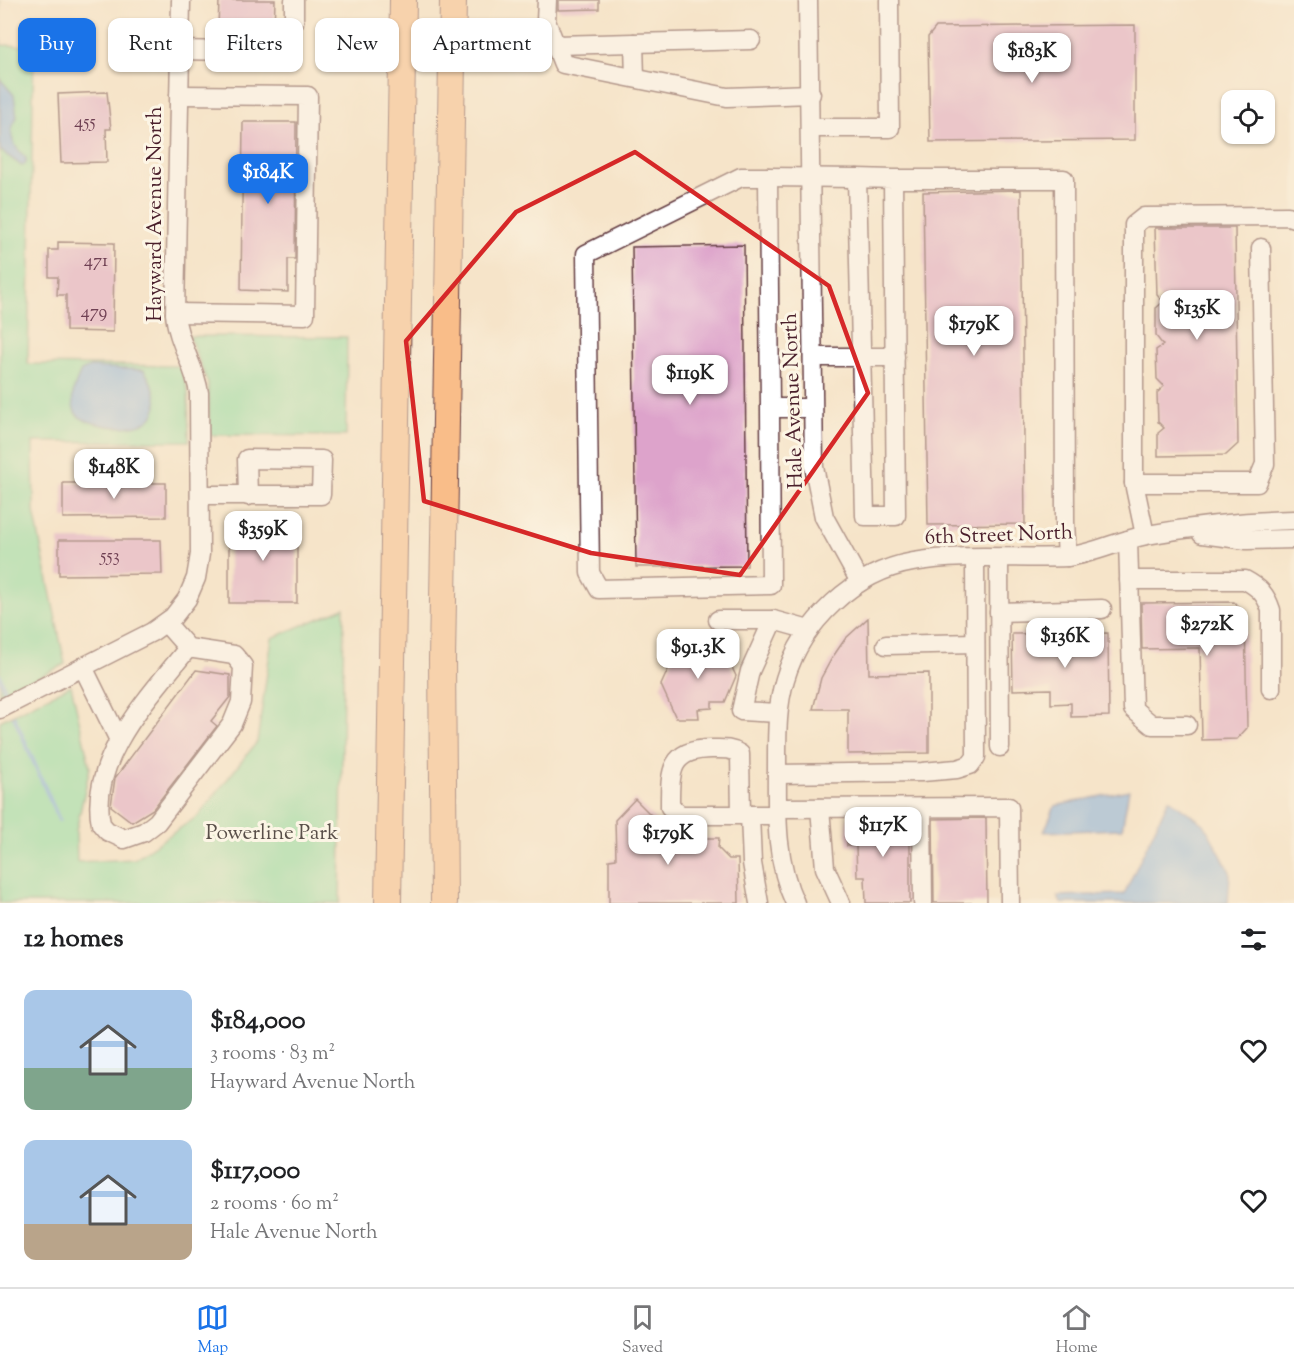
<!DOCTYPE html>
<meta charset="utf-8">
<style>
:root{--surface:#fff;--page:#f2f2f2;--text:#202124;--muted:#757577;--line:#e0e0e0;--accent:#1a73e8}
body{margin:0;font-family:"Sorts Mill Goudy",serif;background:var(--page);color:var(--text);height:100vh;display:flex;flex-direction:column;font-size:22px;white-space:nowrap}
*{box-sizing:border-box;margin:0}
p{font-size:20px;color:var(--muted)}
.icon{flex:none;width:33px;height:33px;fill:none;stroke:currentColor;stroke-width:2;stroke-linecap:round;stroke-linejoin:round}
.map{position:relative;height:903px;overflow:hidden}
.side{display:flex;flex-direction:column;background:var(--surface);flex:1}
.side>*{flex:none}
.hud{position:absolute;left:18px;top:18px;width:600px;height:54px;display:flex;gap:12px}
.tools{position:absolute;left:1221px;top:90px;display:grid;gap:12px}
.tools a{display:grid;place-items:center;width:54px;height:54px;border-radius:12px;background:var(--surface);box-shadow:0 2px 4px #0004;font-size:30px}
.price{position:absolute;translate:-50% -51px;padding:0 14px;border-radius:12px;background:#fff;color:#222;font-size:20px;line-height:39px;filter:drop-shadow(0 2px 3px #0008)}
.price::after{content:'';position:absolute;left:50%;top:36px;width:18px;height:14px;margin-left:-9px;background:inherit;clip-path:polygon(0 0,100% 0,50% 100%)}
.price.selected{background:var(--accent);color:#fff}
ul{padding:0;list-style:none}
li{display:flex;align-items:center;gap:18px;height:150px;padding:0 24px}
li span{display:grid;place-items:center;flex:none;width:168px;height:120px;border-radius:12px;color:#555}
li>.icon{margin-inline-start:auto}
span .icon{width:72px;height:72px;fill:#fffc;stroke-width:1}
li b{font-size:26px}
h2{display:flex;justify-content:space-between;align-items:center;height:72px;padding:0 24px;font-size:26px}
.tag{padding:0 21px;border-radius:12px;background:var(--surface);box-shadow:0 2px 4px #0004;font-size:21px;line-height:54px}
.tag.selected{background:var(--accent);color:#fff}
.menu{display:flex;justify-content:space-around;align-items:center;height:84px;border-top:2px solid var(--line);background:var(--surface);font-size:16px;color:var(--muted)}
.menu a{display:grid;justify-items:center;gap:3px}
.menu .selected{color:var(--accent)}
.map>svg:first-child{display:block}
</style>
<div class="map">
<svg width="1294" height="903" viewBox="0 0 1294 903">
<rect width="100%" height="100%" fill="#fcf5e5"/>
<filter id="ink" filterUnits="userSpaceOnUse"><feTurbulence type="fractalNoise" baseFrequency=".0167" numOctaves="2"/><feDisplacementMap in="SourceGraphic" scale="12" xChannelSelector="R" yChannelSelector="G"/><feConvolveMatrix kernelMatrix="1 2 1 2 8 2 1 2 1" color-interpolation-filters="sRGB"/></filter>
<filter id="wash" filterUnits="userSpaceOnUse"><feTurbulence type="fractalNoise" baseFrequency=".008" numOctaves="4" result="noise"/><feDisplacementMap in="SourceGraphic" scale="24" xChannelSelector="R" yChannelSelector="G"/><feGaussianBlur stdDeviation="1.35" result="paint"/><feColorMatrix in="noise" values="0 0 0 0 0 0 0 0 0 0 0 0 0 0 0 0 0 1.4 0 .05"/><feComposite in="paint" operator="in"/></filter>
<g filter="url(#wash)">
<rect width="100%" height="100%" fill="#f6e4c9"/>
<g fill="#86dfa4" stroke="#687f68" stroke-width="1.5">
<path d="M0 0 1 45 34 46 28 364 180 366 188 391 189 441 33 442 34 512 65 664 0 697Z"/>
<path d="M189 336 347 337 346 436 210 435 208 384Z"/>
<path d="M344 608 340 903H0V721L71 685 90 767 76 831 77 862 134 859 198 816 257 742 272 638Z"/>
</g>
<g fill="#74aae2" stroke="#5f6486" stroke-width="1.5">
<path d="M0 79 14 95 17 117C6 134 13 146 26 158V163L22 166 0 150Z"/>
<path d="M90 367 144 370C193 447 82 429 75 412 69 398 75 384 81 371Z"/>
<path d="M1129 790 1122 829 1044 832 1055 806Z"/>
<path d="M1169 799 1204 824 1230 872 1228 903H1061L1057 896 1124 894Z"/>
</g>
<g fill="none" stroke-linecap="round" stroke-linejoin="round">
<g stroke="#74aae2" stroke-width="4">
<path d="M0 676 6 694"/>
<path d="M14 717 59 820"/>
</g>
</g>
<g id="blocks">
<g fill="#dda3cb">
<path d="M219 0H275L274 29 218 28Z"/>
<path d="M558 0H599V9L558 10Z"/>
<path d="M1135 25V140L930 142 928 37 936 27Z"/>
<path d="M107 92 111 129H106L107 162 61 163 58 94Z"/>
<path d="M243 122H296L295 259H288V292L241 290Z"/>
<path d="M1021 190 1025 524 928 525 923 192Z"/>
<path d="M1155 228H1235L1238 444 1226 455 1158 456V433L1164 428 1158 422 1157 393 1164 386 1157 379 1156 350 1163 345 1156 336V308L1163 302 1157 295Z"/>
<path d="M58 242 114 243 113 332 66 331V295H57L58 277H49V250H58Z"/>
<path d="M744 245 747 566 636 567 632 247Z"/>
<path d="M63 483H166V517L63 518Z"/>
<rect x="229" y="521" width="68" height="82"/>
<path d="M59 540H161L162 574 59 575Z"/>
<path d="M1234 602 1245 614 1247 728 1237 739 1202 740 1200 648 1142 649 1141 603Z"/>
<path d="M868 618 869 674 929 673V753L848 754V709H813L821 678 832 658 845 639Z"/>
<path d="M1108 633 1109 716 1071 717V703L1051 704V689L1013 690 1012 634Z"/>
<path d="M699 644H721L736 676 725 702H712V708L698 709 699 718H676L661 685 676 652 690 653Z"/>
<path d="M196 670 230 675V697L211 721 217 726 153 809 132 822 111 806 115 778Z"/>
<path d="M635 799 656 820 657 838H719L718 848 729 859H738L739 903H609V860L616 859 615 820Z"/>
<path d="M986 818 987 903H934L933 819Z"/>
<path d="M847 819H910V903H866L865 877H857L856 846H847Z"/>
</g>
</g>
</g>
<g filter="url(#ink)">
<use href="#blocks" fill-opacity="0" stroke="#643d43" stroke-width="1.5"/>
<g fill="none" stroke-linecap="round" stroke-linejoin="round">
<g stroke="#643d43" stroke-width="21">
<g id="minor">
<path d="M547 0 546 21 563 64 727 97 811 94"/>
<path d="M808 0 814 467 824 517 860 582"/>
<path d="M634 43 635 78"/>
<path d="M556 45 751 40"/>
<path d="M180 50 277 52 294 22V0"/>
<path d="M811 128H890L889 0"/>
<path d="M768 177 857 178"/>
<path d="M893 179 857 178 865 516H896L893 179H1064L1065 522 1067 557"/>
<path d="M175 313 305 315 308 96 179 95"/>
<path d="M813 357H895"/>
<path d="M770 408 768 177H741L586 254 590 573 599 589 771 585 770 408H813"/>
<path d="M1134 483H1257L1265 464 1261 248"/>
<path d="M200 495H321L322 460 247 459 248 496"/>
<path d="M1202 534 1247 540 1294 539"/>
<path d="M1145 535 1134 483V225L1144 217 1288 216 1294 218"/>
<path d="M1128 540 1133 709 1152 725H1187"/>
<path d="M999 558 1000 747"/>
<path d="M1129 580H1245C1260 588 1266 595 1271 610V689"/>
<path d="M999 612 1102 609"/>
<path d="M718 620H773L809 630"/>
<path d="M773 620 750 671 741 711 778 713"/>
<path d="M166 623 188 648 234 655 243 666 241 702 232 724 157 822 144 832 124 839 107 831 101 824C88 759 151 695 188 648"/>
<path d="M886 645 975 643"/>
<path d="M83 667 119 740"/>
<path d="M0 709 152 632 173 617 187 599 196 578 200 554 199 393C195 365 177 342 175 313L181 0"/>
<path d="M777 774 922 772 957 769 970 765 976 757 975 559"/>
<path d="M777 808 1009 807 1010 903"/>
<path d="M820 808 825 868 841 903"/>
<path d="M922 808 923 903"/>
<path d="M741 815 740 754C730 748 722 749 712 749 669 749 670 772 670 807L681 815H777"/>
<path d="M750 815 752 863 759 903"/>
<path d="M795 903C774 858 777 809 777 760 777 733 777 705 785 679 802 622 854 572 913 562 963 553 1017 559 1067 557 1096 553 1120 540 1147 535 1196 526 1245 521 1294 520"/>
</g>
</g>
<g stroke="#643d43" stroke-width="28">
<g id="highway">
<path d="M388 903 403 0"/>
<path d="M444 903 442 660 453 0"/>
</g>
</g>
<use href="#minor" stroke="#fff" stroke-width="18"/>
<use href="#highway" stroke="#f9bd89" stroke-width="26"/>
</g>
</g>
<path d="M0 0H1294V903H0ZM635 152 829 286 868 393 740 575 591 553 424 501 406 341 516 212Z" fill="#f6e4c9" fill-opacity=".55" fill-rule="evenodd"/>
<path fill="none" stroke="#d62828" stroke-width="4.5" stroke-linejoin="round" d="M635 152 829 286 868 393 740 575 591 553 424 501 406 341 516 212Z"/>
<g text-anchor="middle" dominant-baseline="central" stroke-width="6" stroke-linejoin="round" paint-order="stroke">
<g font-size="18" fill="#6f4053">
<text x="85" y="123">455</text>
<text x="96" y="262">471</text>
<text x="94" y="313">479</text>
<text x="110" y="557">553</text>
</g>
<g font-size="21" fill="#4a1f2b" stroke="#fcf5e5">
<text transform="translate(156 214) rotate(-90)">Hayward Avenue North</text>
<text transform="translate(794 401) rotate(-92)">Hale Avenue North</text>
<text transform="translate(999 536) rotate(-2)">6th Street North</text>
</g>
<g font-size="21" fill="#594f49" stroke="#fcf5e5">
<text x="272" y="834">Powerline Park</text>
</g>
</g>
</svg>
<div class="tools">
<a><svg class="icon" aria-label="locate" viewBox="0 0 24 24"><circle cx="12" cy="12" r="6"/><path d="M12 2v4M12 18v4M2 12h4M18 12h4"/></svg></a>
</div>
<b class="price" style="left:1032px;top:84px">$183K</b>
<b class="price selected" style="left:268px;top:205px">$184K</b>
<b class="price" style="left:1197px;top:341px">$135K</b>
<b class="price" style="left:974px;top:357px">$179K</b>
<b class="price" style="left:690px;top:406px">$119K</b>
<b class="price" style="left:114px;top:500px">$148K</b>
<b class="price" style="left:263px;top:562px">$359K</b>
<b class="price" style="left:1207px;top:657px">$272K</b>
<b class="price" style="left:1065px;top:669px">$136K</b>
<b class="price" style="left:698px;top:680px">$91.3K</b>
<b class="price" style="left:883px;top:858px">$117K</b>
<b class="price" style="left:668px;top:866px">$179K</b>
<div class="hud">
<a class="tag selected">Buy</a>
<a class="tag">Rent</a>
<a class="tag">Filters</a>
<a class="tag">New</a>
<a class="tag">Apartment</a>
</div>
</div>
<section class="side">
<h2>12 homes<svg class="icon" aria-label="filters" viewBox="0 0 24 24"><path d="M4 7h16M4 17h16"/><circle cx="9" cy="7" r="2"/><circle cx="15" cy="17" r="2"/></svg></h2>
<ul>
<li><span style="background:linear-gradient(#a9c7e8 65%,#7fa58c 0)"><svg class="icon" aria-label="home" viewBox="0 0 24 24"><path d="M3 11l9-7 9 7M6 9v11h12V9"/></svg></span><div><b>$184,000</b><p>3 rooms · 83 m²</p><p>Hayward Avenue North</p></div><svg class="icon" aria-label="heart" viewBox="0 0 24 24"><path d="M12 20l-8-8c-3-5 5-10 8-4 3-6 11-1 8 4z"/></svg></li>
<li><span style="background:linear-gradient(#a9c7e8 70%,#b9a48a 0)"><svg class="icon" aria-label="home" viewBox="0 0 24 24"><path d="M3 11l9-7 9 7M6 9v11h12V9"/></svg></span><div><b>$117,000</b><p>2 rooms · 60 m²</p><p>Hale Avenue North</p></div><svg class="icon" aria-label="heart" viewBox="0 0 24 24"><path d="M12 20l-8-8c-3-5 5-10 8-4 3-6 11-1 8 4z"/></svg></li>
</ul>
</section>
<nav class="menu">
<a class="selected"><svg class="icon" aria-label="map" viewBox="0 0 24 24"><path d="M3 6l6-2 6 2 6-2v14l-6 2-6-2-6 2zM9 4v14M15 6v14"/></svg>Map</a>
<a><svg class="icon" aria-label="saved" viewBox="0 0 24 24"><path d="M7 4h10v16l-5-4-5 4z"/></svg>Saved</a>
<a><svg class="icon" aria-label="home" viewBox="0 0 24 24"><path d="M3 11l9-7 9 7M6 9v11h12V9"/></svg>Home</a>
</nav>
